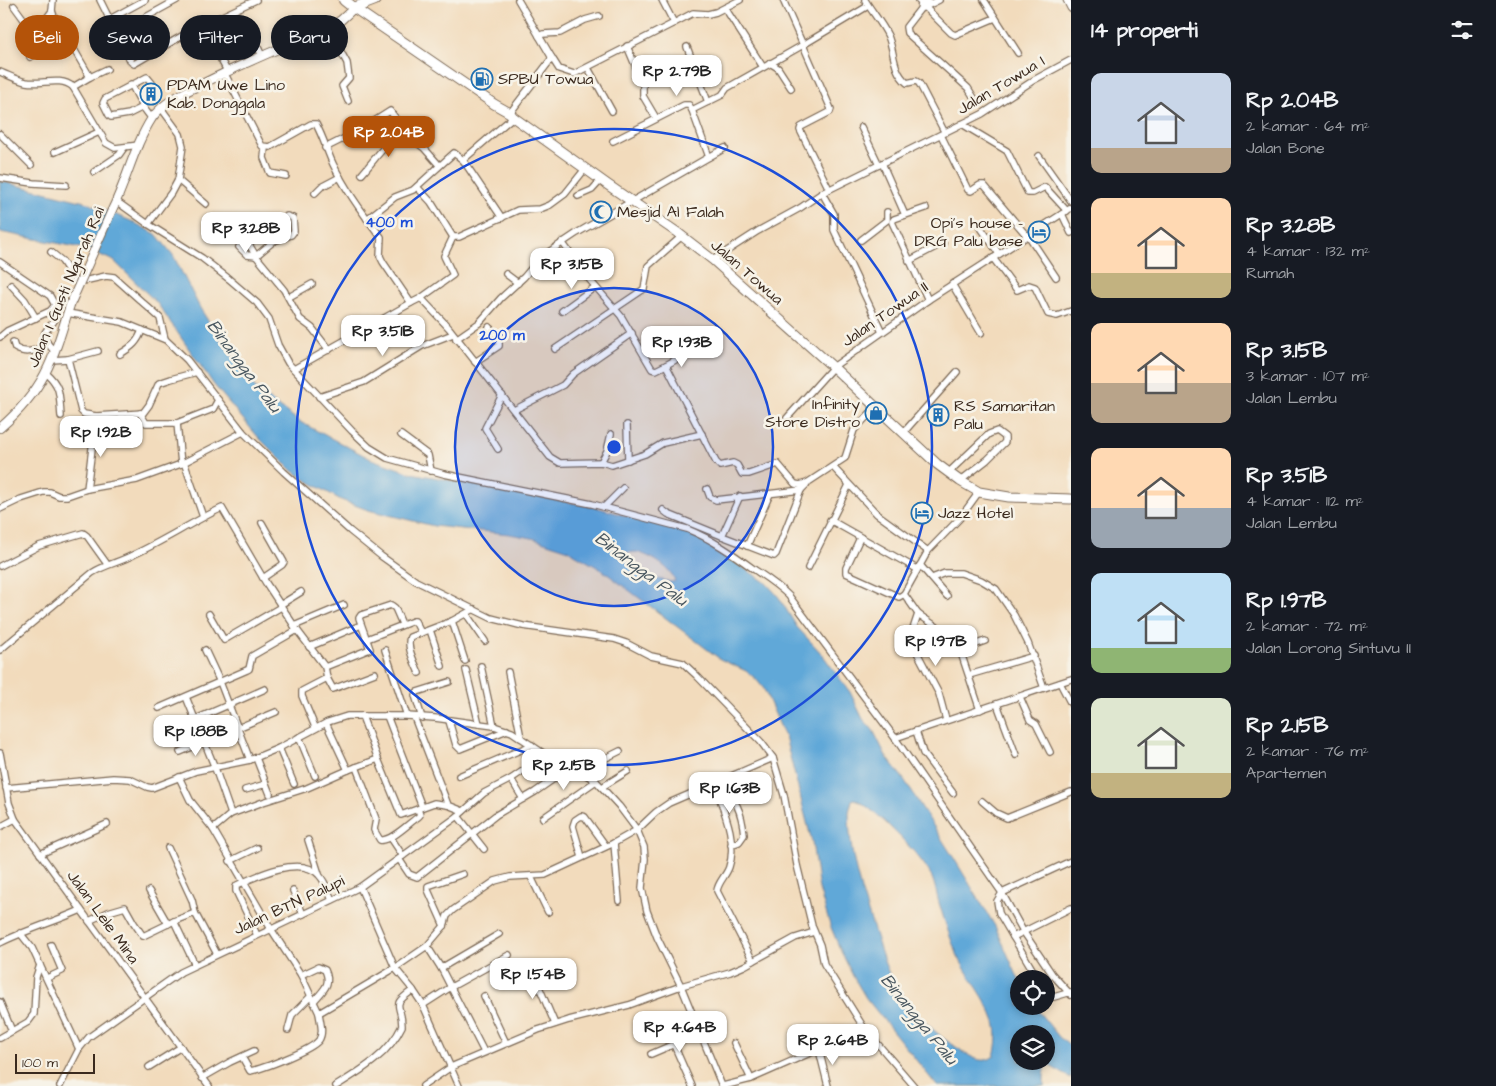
<!DOCTYPE html>
<html lang="id">
<meta charset="utf-8">
<style>
:root{--surface:#171b24;--page:#20242c;--text:#f1f3f6;--muted:#9ea1a6;--accent:#b45309}
body{margin:0;font-family:"Architects Daughter",sans-serif;background:var(--page);color:var(--text);height:100vh;display:flex;flex-direction:column;font-size:19px;white-space:nowrap}
*{box-sizing:border-box;margin:0}
p{font-size:16px;color:var(--muted)}
.icon{flex:none;width:28px;height:28px;fill:none;stroke:currentColor;stroke-width:2;stroke-linecap:round;stroke-linejoin:round}
.map{position:relative;flex:1;overflow:hidden}
.drawer{display:flex;flex-direction:column;background:var(--surface);width:425px}
.drawer>*{flex:none}
.guide{position:absolute;left:15px;top:15px;width:475px;height:45px;display:flex;gap:10px}
.tools{position:absolute;left:1010px;top:970px;display:grid;gap:10px}
.tools a{display:grid;place-items:center;width:45px;height:45px;border-radius:50%;background:var(--surface);box-shadow:0 2px 8px #0003;font-size:25px}
.scale{position:absolute;left:15px;bottom:12px;width:80px;box-sizing:border-box;padding-left:5px;border:2px solid #3b2a1e;border-top:0;font-size:14px;line-height:18px;white-space:nowrap;color:#3b2a1e;-webkit-text-stroke:4px #f7f3e8;paint-order:stroke}
.price{position:absolute;translate:-50% -42px;padding:0 11px;border-radius:10px;background:#fff;color:#222;font-size:16px;line-height:32px;filter:drop-shadow(0 1px 2px #0008)}
.price::after{content:'';position:absolute;left:50%;top:30px;width:15px;height:11px;margin-left:-8px;background:inherit;clip-path:polygon(0 0,100% 0,50% 100%)}
.price.active{background:var(--accent);color:#fff}
ul{padding:0;list-style:none}
li{display:flex;align-items:center;gap:15px;height:125px;padding:0 20px}
li span{display:grid;place-items:center;flex:none;width:140px;height:100px;border-radius:10px;color:#555}
li>.icon{margin-inline-start:auto}
span .icon{width:60px;height:60px;fill:#fffc;stroke-width:1}
li b{font-size:21px}
h2{display:flex;justify-content:space-between;align-items:center;height:60px;padding:0 20px;font-size:21px}
.tag{padding:0 18px;border-radius:22px;background:var(--surface);box-shadow:0 2px 8px #0003;font-size:18px;line-height:45px}
.tag.active{background:var(--accent);color:#fff}
main{display:flex;flex:1;min-height:0}
.map>svg:first-child{display:block}
</style>
<main>
<div class="map">
<svg width="1071" height="1086" viewBox="0 0 1071 1086">
<rect width="100%" height="100%" fill="#f7f3e8"/>
<filter id="ink" filterUnits="userSpaceOnUse"><feTurbulence type="fractalNoise" baseFrequency=".02" numOctaves="2"/><feDisplacementMap in="SourceGraphic" scale="10" xChannelSelector="R" yChannelSelector="G"/><feConvolveMatrix kernelMatrix="1 2 1 2 8 2 1 2 1" color-interpolation-filters="sRGB"/></filter>
<filter id="wash" filterUnits="userSpaceOnUse"><feTurbulence type="fractalNoise" baseFrequency=".0096" numOctaves="4" result="noise"/><feDisplacementMap in="SourceGraphic" scale="20" xChannelSelector="R" yChannelSelector="G"/><feGaussianBlur stdDeviation="1.12" result="paint"/><feColorMatrix in="noise" values="0 0 0 0 0 0 0 0 0 0 0 0 0 0 0 0 0 1.4 0 .05"/><feComposite in="paint" operator="in"/></filter>
<g filter="url(#wash)">
<rect width="100%" height="100%" fill="#f2dbbc"/>
<path fill="#61a8d8" stroke="#4e697b" fill-rule="evenodd" d="M0 181 85 202 131 221 156 234 173 255 200 308 219 338 257 390 300 422 371 459 411 473 595 507 666 527 690 534 705 542 765 582 778 596 797 627 822 654 841 680 850 692 863 719 873 730 886 756 905 781 955 860 995 926 1019 980V1006H1034L1059 1037 1071 1047V1078L1048 1065 1046 1066 1044 1071V1086H937L866 998 853 976 840 949 830 925 819 889 812 842 785 737 764 689 756 679 746 671 720 659 602 570 566 549 532 538 509 534 434 526 368 510 341 500 306 480 289 468 259 438 214 385 157 303 114 261 87 249 0 232ZM636 552C649 555 671 567 675 581L671 582 658 579 624 560 623 553ZM855 799C875 809 916 851 928 870 935 880 936 894 940 906 945 923 951 941 958 956 969 979 987 998 995 1022 998 1033 997 1045 994 1056 982 1066 970 1056 959 1049 937 1036 911 1010 897 988 885 970 880 948 873 927 860 888 849 854 849 812L852 800ZM1019 1034H1046V1061H1019Z"/>
</g>
<g filter="url(#ink)">
<g fill="none" stroke-linecap="round" stroke-linejoin="round">
<g stroke="#7b6855" stroke-width="8">
<g id="minor">
<path d="M53 0 52 11 55 19 68 39 90 77 73 87"/>
<path d="M100 0 131 62 134 64 192 30 256 0"/>
<path d="M865 0C872 12 882 23 888 36 895 53 892 70 907 83L916 81 919 83 945 133"/>
<path d="M918 0 951 33 955 35 995 18"/>
<path d="M928 0 921 4 920 9 906 27 907 33 968 88 976 101"/>
<path d="M984 0 1018 53"/>
<path d="M14 6 25 21 37 27 43 23 52 11"/>
<path d="M725 8 763 67"/>
<path d="M923 8 939 0"/>
<path d="M110 19 145 0"/>
<path d="M674 23 693 13 708 14 716 12 740 0"/>
<path d="M244 26 249 28 262 56"/>
<path d="M328 28 347 63 349 78 342 86 348 101"/>
<path d="M117 33 177 0"/>
<path d="M539 36 543 34 560 33 585 20 599 16"/>
<path d="M209 38 227 71"/>
<path d="M627 46 643 84V96L656 118"/>
<path d="M687 47 708 102"/>
<path d="M30 57 68 39"/>
<path d="M552 58 559 69 574 74 674 23 662 0"/>
<path d="M770 63 778 68 791 88"/>
<path d="M588 68 612 111"/>
<path d="M0 72C8 75 17 80 26 82 42 85 60 76 73 87L106 143 115 148 139 145"/>
<path d="M224 72 262 146 270 147 311 124H316C323 137 327 151 333 164 346 191 363 214 381 237L380 256 383 262 411 303 294 369"/>
<path d="M90 77 107 69"/>
<path d="M131 84 143 107 152 119"/>
<path d="M143 107 129 114 111 117 109 115 103 103 105 99 147 77 152 83"/>
<path d="M161 108 180 134 183 146 178 180 171 193 148 224 202 258 229 279 257 303 269 319 278 345 288 363 352 431 369 447 387 458 444 474 592 504 687 529C712 539 733 554 755 570 767 578 778 585 789 596L895 738 1002 893 1023 931 1052 974 1071 995"/>
<path d="M510 113 552 58 518 0"/>
<path d="M962 124 1007 151 1028 193H1033L1045 187 1067 211"/>
<path d="M861 127 879 165"/>
<path d="M0 134 31 165"/>
<path d="M941 135 968 190 971 191 980 185H984L1027 236"/>
<path d="M613 141 684 105H689L692 110"/>
<path d="M265 148 264 158 270 173 286 176"/>
<path d="M325 148 357 132 390 111 410 137 424 148 439 165"/>
<path d="M55 152 99 132"/>
<path d="M1039 156 1071 201"/>
<path d="M709 157 725 148"/>
<path d="M463 160 502 218"/>
<path d="M882 163 905 215"/>
<path d="M94 172 119 155 124 148"/>
<path d="M362 174C376 158 387 141 404 129"/>
<path d="M0 178 33 183 66 185"/>
<path d="M178 180 206 204"/>
<path d="M417 187 431 202 453 237H459L518 210 540 209 550 205 565 194 585 169"/>
<path d="M829 189 800 130 801 127 830 112 831 109 803 45 868 6"/>
<path d="M315 193 321 187 340 177"/>
<path d="M822 193 834 214V230L882 332"/>
<path d="M578 196 592 190 601 180"/>
<path d="M116 201 148 224"/>
<path d="M926 208 894 219 892 222 928 300"/>
<path d="M1062 214 1071 233"/>
<path d="M367 219 395 197 413 190 454 153 463 160 513 117"/>
<path d="M979 225 999 254"/>
<path d="M239 228 256 256"/>
<path d="M244 235 267 223 287 216 293 218 294 231 291 235 274 241 256 256 284 290 300 319 312 328 329 350"/>
<path d="M1028 235 1056 277"/>
<path d="M861 240 887 220V212"/>
<path d="M562 242 588 278 621 316 652 369 656 370 666 365 716 462 720 466 733 463 737 465 742 474H749L778 464 795 484 800 485 807 483 845 458 854 430 876 407"/>
<path d="M239 247 247 255 256 256"/>
<path d="M51 252 62 261 75 281 79 282 106 276 114 277 160 318 165 339"/>
<path d="M993 258 1017 290 1029 285 1035 287 1048 314 1057 316 1071 311"/>
<path d="M713 260 758 231 800 208 822 193 982 114 1034 80 1071 60"/>
<path d="M909 261 943 243"/>
<path d="M0 262 50 296 55 305 50 311 7 331 0 337"/>
<path d="M506 274 518 283"/>
<path d="M952 284 981 333"/>
<path d="M11 285 25 300 36 318"/>
<path d="M289 297 312 284"/>
<path d="M421 298 453 275 444 256 453 237"/>
<path d="M411 303 421 298 449 328 550 457 560 463 601 462 612 465 645 454 663 443 702 434"/>
<path d="M55 307C62 324 40 328 45 339 47 344 52 348 55 352"/>
<path d="M562 311 595 287"/>
<path d="M67 313 122 322 166 340 187 360 243 432 284 472 350 531 381 556 416 581 491 618 523 626 614 639 626 643 651 656 683 663 696 675 761 742 773 758 784 795 797 865 812 926 820 945 824 964 864 1028 862 1030 751 1079 723 1086"/>
<path d="M456 339 479 323 501 298 524 277 541 257 577 233 709 157 692 110 722 95 727 88 803 45 783 0"/>
<path d="M13 342 15 348C27 355 38 351 47 342"/>
<path d="M555 349 644 289 648 266 682 236"/>
<path d="M120 354C132 347 138 342 142 330"/>
<path d="M68 359 98 351"/>
<path d="M51 360 68 359 81 411 84 414 96 416"/>
<path d="M475 362 499 346V338L489 327"/>
<path d="M666 365 688 353"/>
<path d="M46 373C62 387 59 396 61 416"/>
<path d="M319 397 364 382 422 346 453 334"/>
<path d="M514 410 563 385 573 374 632 333"/>
<path d="M140 413 146 423H177L181 464"/>
<path d="M787 418 833 367 928 300 1071 208"/>
<path d="M177 423 213 409 218 400"/>
<path d="M627 425 628 460"/>
<path d="M904 432 957 372"/>
<path d="M401 435 428 455 431 471"/>
<path d="M498 449 485 428 502 395"/>
<path d="M184 462 203 517"/>
<path d="M601 462 607 451 611 434"/>
<path d="M833 467 877 514 928 551"/>
<path d="M948 473 989 434 997 431 1005 437V442L987 460 960 481"/>
<path d="M87 489 96 416 143 413 149 405 159 383 171 379 197 372"/>
<path d="M707 489 710 497 716 500 801 490"/>
<path d="M740 496 722 536 774 556 776 554 801 490 806 485"/>
<path d="M604 507 623 488"/>
<path d="M0 509 21 499 43 492H50L59 496H67L87 489 137 480 181 464 243 432"/>
<path d="M663 510 668 514 722 536"/>
<path d="M830 520 917 569"/>
<path d="M262 523 284 562 282 565 263 578"/>
<path d="M860 538 846 568V573L899 597 904 594 928 551 960 518 979 492"/>
<path d="M747 546 770 494"/>
<path d="M920 565 947 596"/>
<path d="M0 566 39 546 83 533 87 536 107 564"/>
<path d="M808 568 849 485"/>
<path d="M932 578 945 573H961L981 580 996 589 1014 615 1028 643 1044 688"/>
<path d="M904 594 918 614 955 639 960 650 980 710"/>
<path d="M280 605 301 592"/>
<path d="M209 614 224 640 281 607"/>
<path d="M467 614 469 618 485 641"/>
<path d="M918 614 911 635V641L939 694 946 720"/>
<path d="M452 621 465 661"/>
<path d="M294 626 344 605"/>
<path d="M430 630 442 666"/>
<path d="M367 639 413 621H415L421 633"/>
<path d="M309 647 361 625"/>
<path d="M0 650 92 573C106 564 121 562 135 554 165 540 192 522 222 508L266 583 297 630 325 667 327 678 333 689 375 673"/>
<path d="M205 650 220 682 250 760"/>
<path d="M385 650 407 716"/>
<path d="M960 650 985 641"/>
<path d="M481 666 494 726"/>
<path d="M325 667 370 649 359 618 361 615 391 605 395 608 402 624"/>
<path d="M466 670 479 724"/>
<path d="M508 672 521 738"/>
<path d="M419 673C415 663 406 647 410 637L452 621 474 609"/>
<path d="M969 675 1034 656"/>
<path d="M1060 683 1071 704"/>
<path d="M186 697 215 768 231 814"/>
<path d="M1020 697 1030 720 1036 724 1050 752"/>
<path d="M997 704 1016 755"/>
<path d="M159 708 247 670 249 669 252 656 297 630"/>
<path d="M362 716 378 759 401 815 434 803 448 805 463 811"/>
<path d="M387 716 422 807"/>
<path d="M414 717 448 805"/>
<path d="M422 718 415 695 417 692 449 682"/>
<path d="M196 719 265 689"/>
<path d="M449 721 456 745 460 749 507 730"/>
<path d="M326 723 348 770 378 759"/>
<path d="M315 727 302 696V691L327 678"/>
<path d="M916 731 923 753 953 793"/>
<path d="M299 737 315 776"/>
<path d="M895 738 1071 679"/>
<path d="M279 748 294 784"/>
<path d="M180 752 276 712"/>
<path d="M0 753 9 803 15 819 209 1086"/>
<path d="M256 758 270 794"/>
<path d="M356 767 376 819 374 830 380 840C391 842 409 823 418 817L420 815 418 809"/>
<path d="M580 771 620 751"/>
<path d="M459 776 532 745"/>
<path d="M179 777 190 800 213 829 271 929 301 975 319 1013 395 968 427 946 444 926 447 916 453 910 495 881 510 877 545 875 614 843 637 830 656 812 669 803 773 758"/>
<path d="M511 779 523 799"/>
<path d="M714 783C723 809 738 840 729 867 726 876 718 882 717 891L753 961"/>
<path d="M602 787 628 771"/>
<path d="M716 787C737 795 742 814 744 835L739 842 731 845"/>
<path d="M6 788 113 778 130 779 147 787 152 788 196 771 250 760 279 748 328 722 347 716H407L435 718 494 726 512 732 546 755 580 771 596 781 619 806 637 830 644 847 645 859 642 888 647 911 657 937 681 986 722 1086"/>
<path d="M245 790 266 784"/>
<path d="M982 801 996 813 1007 818 1071 792"/>
<path d="M458 816 484 849"/>
<path d="M543 818 596 781"/>
<path d="M0 827 15 819"/>
<path d="M213 829 231 814 263 802 307 788 348 770"/>
<path d="M391 838 403 856"/>
<path d="M308 840 319 874"/>
<path d="M614 843 619 901"/>
<path d="M168 848 192 900 195 913 217 954"/>
<path d="M40 854 107 824"/>
<path d="M582 857 573 826 575 820 581 816 585 817 606 846"/>
<path d="M399 859 409 874 417 877 496 815 535 792 571 767"/>
<path d="M230 861 257 848"/>
<path d="M531 877 548 912"/>
<path d="M360 887 458 816 484 793 511 779 546 755"/>
<path d="M149 891 168 924"/>
<path d="M293 891 303 914"/>
<path d="M89 921 108 912 125 907 134 923 143 936 174 921"/>
<path d="M444 926 428 890V886L463 874"/>
<path d="M20 933 32 948 79 1049"/>
<path d="M257 935 236 891V887L237 885C258 875 301 855 319 875 326 882 328 892 332 900"/>
<path d="M1013 937 1071 908"/>
<path d="M0 943C26 930 54 922 81 910"/>
<path d="M427 946 441 968 484 1052"/>
<path d="M195 965 174 921 195 913"/>
<path d="M441 968 499 934"/>
<path d="M531 968 555 1024"/>
<path d="M301 975 318 967 325 970C332 985 323 990 314 1001"/>
<path d="M47 978 62 971 51 945"/>
<path d="M1038 979 999 913 997 901 1002 893 1071 861"/>
<path d="M1046 993 1048 996 1054 997 1071 992"/>
<path d="M484 996 506 1043"/>
<path d="M0 1002 12 1031"/>
<path d="M423 1005 451 987 509 955"/>
<path d="M864 1028 914 1086"/>
<path d="M288 1030 292 1015 311 996"/>
<path d="M0 1038 28 1022 34 1014 36 977 40 965"/>
<path d="M734 1043 751 1079"/>
<path d="M674 1045 692 1086"/>
<path d="M819 1050 828 1086"/>
<path d="M651 1054 700 1033"/>
<path d="M242 1057 250 1071C262 1069 312 1050 319 1040 324 1032 320 1022 319 1013"/>
<path d="M149 1067 181 1047"/>
<path d="M202 1078 230 1062 254 1051"/>
<path d="M60 1086 79 1049 89 1037 181 972 360 887 395 968 413 990 423 1005 459 1086"/>
<path d="M336 1086C362 1070 389 1054 402 1026 402 1003 389 1007 413 990"/>
<path d="M423 1086 451 1067 538 1030 569 1020 629 1005 681 986 730 972 744 966 795 938 814 932"/>
</g>
</g>
<g stroke="#7b6855" stroke-width="9">
<path id="tertiary" d="M1067 0 1071 8"/>
</g>
<g stroke="#7b6855" stroke-width="10">
<g id="secondary">
<path d="M112 210C127 180 134 146 152 118 165 100 186 92 206 82 246 62 287 45 328 28L341 20 354 8"/>
<path d="M0 428C45 389 53 360 70 305"/>
</g>
</g>
<g stroke="#7b6855" stroke-width="11">
<path id="primary" d="M354 8 494 104 510 113 513 117 608 185 678 233 713 260 833 367 937 464 960 481 979 492 1009 497 1071 499"/>
</g>
<g stroke="#7b6855" stroke-width="12">
<path id="trunk" d="M344 0 354 8 375 0"/>
</g>
<use href="#minor" stroke="#fff" stroke-width="5.5"/>
<use href="#tertiary" stroke="#fff" stroke-width="7"/>
<use href="#secondary" stroke="#fff" stroke-width="8"/>
<use href="#primary" stroke="#fff" stroke-width="9"/>
<use href="#trunk" stroke="#fff" stroke-width="10"/>
<g stroke="#7b6855" stroke-width="10" stroke-linecap="butt">
<path id="secondary-bridge" d="M70 305 112 210"/>
</g>
<use href="#secondary-bridge" stroke="#fff" stroke-width="8"/>
</g>
</g>
<circle cx="614" cy="447" r="159" fill="#1d4ed8" fill-opacity=".12"/>
<g fill="none" stroke="#1d4ed8" stroke-width="2.5">
<circle cx="614" cy="447" r="159"/>
<circle cx="614" cy="447" r="318"/>
</g>
<defs>
<g id="fuel-ring" transform="scale(1.125)"><circle r="9.5" fill="#f7f3e8" stroke="#1f6fb2" stroke-width="1.5"/><path d="M-5.5-6h7V0h2V4h1.3V-2.5L3-4.5l.8-.8L6-3V5H2.5V1h-1V6h-7ZM-4.2-4.7v3.2H.2V-4.7Z" fill="#1f6fb2"/></g>
<g id="building-ring" transform="scale(1.125)"><circle r="9.5" fill="#f7f3e8" stroke="#1f6fb2" stroke-width="1.5"/><path d="M-4-6H4V6H1V3H-1V6H-4ZM-2.5-4.3h1.7v1.8h-1.7ZM.8-4.3h1.7v1.8H.8ZM-2.5-1h1.7V.8h-1.7ZM.8-1h1.7V.8H.8Z" fill="#1f6fb2"/></g>
<g id="mosque-ring" transform="scale(1.125)"><circle r="9.5" fill="#f7f3e8" stroke="#1f6fb2" stroke-width="1.5"/><path d="M3.5-4.9A6 6 0 1 0 3.5 4.9A5 5 0 1 1 3.5-4.9Z" fill="#1f6fb2"/></g>
<g id="hotel-ring" transform="scale(1.125)"><circle r="9.5" fill="#f7f3e8" stroke="#1f6fb2" stroke-width="1.5"/><path d="M-6-4.5h1.5V1H6V5H4.5V3h-9V5H-6ZM-4 0a1.8 1.8 0 1 1 3.6 0ZM.5 0V-2.5h3Q6-2.5 6 0Z" fill="#1f6fb2"/></g>
<g id="shop-ring" transform="scale(1.125)"><circle r="9.5" fill="#f7f3e8" stroke="#1f6fb2" stroke-width="1.5"/><path d="M-5-2.5h2.3a2.7 3.5 0 0 1 5.4 0H5L5.5 6h-11ZM-1.5-2.5h3a1.5 2.3 0 0 0-3 0Z" fill="#1f6fb2"/></g>
</defs>
<g fill-rule="evenodd">
<use href="#fuel-ring" x="482" y="79"/>
<use href="#building-ring" x="151" y="94"/>
<use href="#mosque-ring" x="601" y="212"/>
<use href="#hotel-ring" x="1039" y="232"/>
<use href="#shop-ring" x="876" y="413"/>
<use href="#building-ring" x="938" y="415"/>
<use href="#hotel-ring" x="922" y="513"/>
</g>
<g text-anchor="middle" dominant-baseline="central" stroke-width="5" stroke-linejoin="round" paint-order="stroke">
<g font-size="16" fill="#3b2a1e" stroke="#f7f3e8" text-anchor="start">
<text x="498" y="79">SPBU Towua</text>
<text x="167" y="85">PDAM Uwe Lino<tspan x="167" dy="18">Kab. Donggala</tspan></text>
<text x="617" y="212">Mesjid Al Falah</text>
<text x="1023" y="223" text-anchor="end">Opi’s house -<tspan x="1023" dy="18">DRG Palu base</tspan></text>
<text x="860" y="404" text-anchor="end">Infinity<tspan x="860" dy="18">Store Distro</tspan></text>
<text x="954" y="406">RS Samaritan<tspan x="954" dy="18">Palu</tspan></text>
<text x="938" y="513">Jazz Hotel</text>
</g>
<g font-size="16" fill="#3b2a1e" stroke="#f7f3e8">
<text transform="translate(1001 85) rotate(-31)">Jalan Towua I</text>
<text transform="translate(747 272) rotate(41)">Jalan Towua</text>
<text transform="translate(66 287) rotate(-67)">Jalan I Gusti Ngurah Rai</text>
<text transform="translate(885 314) rotate(-35)">Jalan Towua II</text>
<text transform="translate(289 905) rotate(-25)">Jalan BTN Palupi</text>
<text transform="translate(103 917) rotate(54)">Jalan Lele Mina</text>
</g>
<g font-size="18" font-style="italic" fill="#48565f" stroke="#f7f3e8">
<text transform="translate(244 366) rotate(53)">Binangga Palu</text>
<text transform="translate(641 569) rotate(37)">Binangga Palu</text>
<text transform="translate(919 1019) rotate(51)">Binangga Palu</text>
</g>
</g>
<circle cx="614" cy="447" r="8" fill="#1d4ed8" stroke="#f7f3e8" stroke-width="2.5"/>
<g font-size="15" text-anchor="middle" font-weight="bold" fill="#1d4ed8" stroke="#f7f3e8" stroke-width="5" stroke-linejoin="round" paint-order="stroke">
<text x="389" y="227">400 m</text>
<text x="502" y="340">200 m</text>
</g>
</svg>
<div class="tools">
<a><svg class="icon" aria-label="locate" viewBox="0 0 24 24"><circle cx="12" cy="12" r="6"/><path d="M12 2v4M12 18v4M2 12h4M18 12h4"/></svg></a>
<a><svg class="icon" aria-label="layers" viewBox="0 0 24 24"><path d="M12 4l9 5-9 5-9-5zM3 14l9 5 9-5"/></svg></a>
</div>
<div class="scale">100 m</div>
<b class="price" style="left:677px;top:97px">Rp 2.79B</b>
<b class="price active" style="left:389px;top:158px">Rp 2.04B</b>
<b class="price" style="left:246px;top:254px">Rp 3.28B</b>
<b class="price" style="left:572px;top:290px">Rp 3.15B</b>
<b class="price" style="left:383px;top:357px">Rp 3.51B</b>
<b class="price" style="left:682px;top:368px">Rp 1.93B</b>
<b class="price" style="left:101px;top:458px">Rp 1.92B</b>
<b class="price" style="left:936px;top:667px">Rp 1.97B</b>
<b class="price" style="left:196px;top:757px">Rp 1.88B</b>
<b class="price" style="left:564px;top:791px">Rp 2.15B</b>
<b class="price" style="left:730px;top:814px">Rp 1.63B</b>
<b class="price" style="left:533px;top:1000px">Rp 1.54B</b>
<b class="price" style="left:680px;top:1053px">Rp 4.64B</b>
<b class="price" style="left:833px;top:1066px">Rp 2.64B</b>
<div class="guide">
<a class="tag active">Beli</a>
<a class="tag">Sewa</a>
<a class="tag">Filter</a>
<a class="tag">Baru</a>
</div>
</div>
<section class="drawer">
<h2>14 properti<svg class="icon" aria-label="filters" viewBox="0 0 24 24"><path d="M4 7h16M4 17h16"/><circle cx="9" cy="7" r="2"/><circle cx="15" cy="17" r="2"/></svg></h2>
<ul>
<li><span style="background:linear-gradient(#c9d6e8 75%,#b9a48a 0)"><svg class="icon" aria-label="home" viewBox="0 0 24 24"><path d="M3 11l9-7 9 7M6 9v11h12V9"/></svg></span><div><b>Rp 2.04B</b><p>2 kamar · 64 m²</p><p>Jalan Bone</p></div></li>
<li><span style="background:linear-gradient(#ffd9b3 75%,#c2b280 0)"><svg class="icon" aria-label="home" viewBox="0 0 24 24"><path d="M3 11l9-7 9 7M6 9v11h12V9"/></svg></span><div><b>Rp 3.28B</b><p>4 kamar · 132 m²</p><p>Rumah</p></div></li>
<li><span style="background:linear-gradient(#ffd9b3 60%,#b9a48a 0)"><svg class="icon" aria-label="home" viewBox="0 0 24 24"><path d="M3 11l9-7 9 7M6 9v11h12V9"/></svg></span><div><b>Rp 3.15B</b><p>3 kamar · 107 m²</p><p>Jalan Lembu</p></div></li>
<li><span style="background:linear-gradient(#ffd9b3 60%,#9aa5b1 0)"><svg class="icon" aria-label="home" viewBox="0 0 24 24"><path d="M3 11l9-7 9 7M6 9v11h12V9"/></svg></span><div><b>Rp 3.51B</b><p>4 kamar · 112 m²</p><p>Jalan Lembu</p></div></li>
<li><span style="background:linear-gradient(#bfe0f5 75%,#8fb573 0)"><svg class="icon" aria-label="home" viewBox="0 0 24 24"><path d="M3 11l9-7 9 7M6 9v11h12V9"/></svg></span><div><b>Rp 1.97B</b><p>2 kamar · 72 m²</p><p>Jalan Lorong Sintuvu II</p></div></li>
<li><span style="background:linear-gradient(#dfe7d0 75%,#c2b280 0)"><svg class="icon" aria-label="home" viewBox="0 0 24 24"><path d="M3 11l9-7 9 7M6 9v11h12V9"/></svg></span><div><b>Rp 2.15B</b><p>2 kamar · 76 m²</p><p>Apartemen</p></div></li>
</ul>
</section>
</main>
